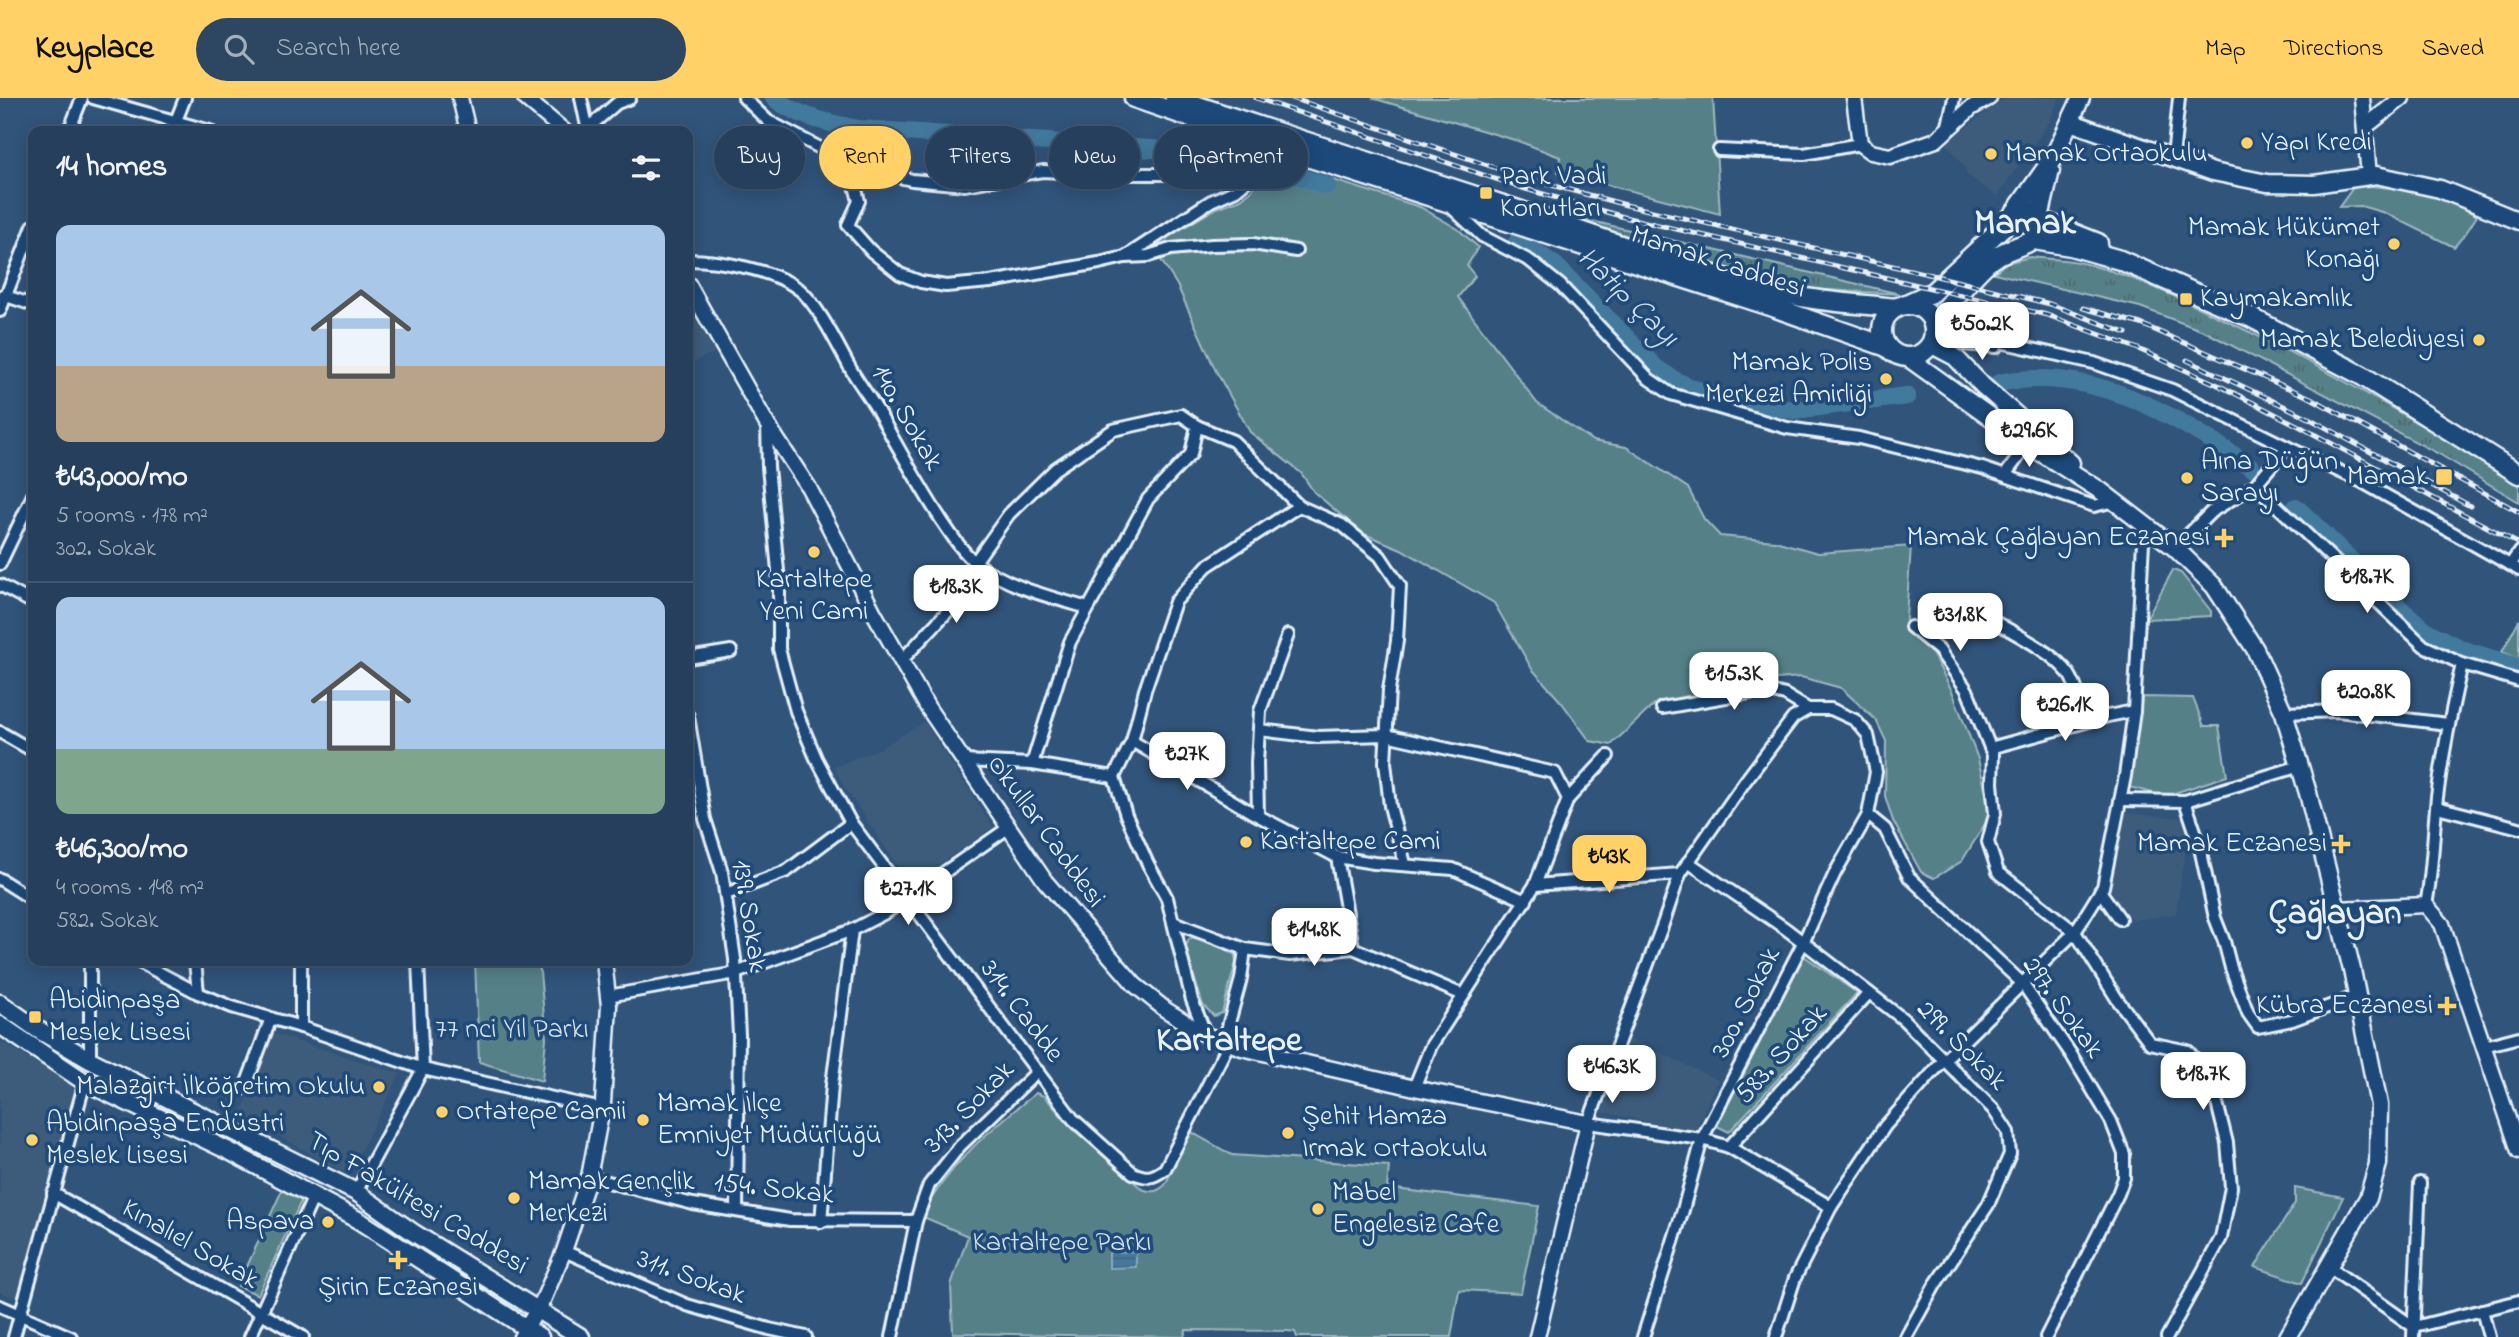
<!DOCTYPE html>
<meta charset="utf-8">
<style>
:root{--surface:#253f5c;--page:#2d4662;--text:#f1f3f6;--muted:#a3afbb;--line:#425872;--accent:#ffd166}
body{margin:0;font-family:"Indie Flower",sans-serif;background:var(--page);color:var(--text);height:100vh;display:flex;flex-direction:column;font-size:26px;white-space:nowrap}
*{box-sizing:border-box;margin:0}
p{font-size:23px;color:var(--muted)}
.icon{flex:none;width:38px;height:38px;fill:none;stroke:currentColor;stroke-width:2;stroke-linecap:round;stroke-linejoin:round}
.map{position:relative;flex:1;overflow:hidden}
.panel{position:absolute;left:28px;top:28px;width:665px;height:840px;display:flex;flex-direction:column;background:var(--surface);border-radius:14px;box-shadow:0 4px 18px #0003,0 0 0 2px var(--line)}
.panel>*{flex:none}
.guide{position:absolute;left:714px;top:28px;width:665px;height:63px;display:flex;gap:14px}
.price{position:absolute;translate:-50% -60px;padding:0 16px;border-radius:14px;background:#fff;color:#222;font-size:23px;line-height:46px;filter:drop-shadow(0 2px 4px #0008)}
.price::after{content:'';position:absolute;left:50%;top:42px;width:21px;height:16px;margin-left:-10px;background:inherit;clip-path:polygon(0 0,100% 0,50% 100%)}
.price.on{background:var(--accent);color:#111}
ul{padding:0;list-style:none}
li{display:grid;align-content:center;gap:14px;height:371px;padding:0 28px}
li+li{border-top:2px solid var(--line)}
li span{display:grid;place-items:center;height:217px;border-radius:14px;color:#555}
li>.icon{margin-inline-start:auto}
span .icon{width:126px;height:126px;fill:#fffc;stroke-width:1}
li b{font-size:30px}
h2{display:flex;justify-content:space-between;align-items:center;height:84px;padding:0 28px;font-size:30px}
.tag{padding:0 24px;border-radius:32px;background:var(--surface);box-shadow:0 4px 18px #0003,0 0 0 2px var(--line);font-size:24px;line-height:63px}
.tag.on{background:var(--accent);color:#111}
header{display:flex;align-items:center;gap:42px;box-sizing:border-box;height:98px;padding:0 35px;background:var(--accent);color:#111}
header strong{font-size:33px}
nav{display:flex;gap:38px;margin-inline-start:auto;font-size:24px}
.search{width:490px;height:63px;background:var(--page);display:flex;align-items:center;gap:18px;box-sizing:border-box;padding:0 24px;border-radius:38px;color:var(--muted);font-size:26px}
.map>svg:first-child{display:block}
</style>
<header>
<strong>Keyplace</strong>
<div class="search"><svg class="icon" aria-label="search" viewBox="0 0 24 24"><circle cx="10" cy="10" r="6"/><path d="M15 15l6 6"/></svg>Search here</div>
<nav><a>Map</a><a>Directions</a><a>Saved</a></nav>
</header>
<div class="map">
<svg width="2519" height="1239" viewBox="0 0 2519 1239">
<defs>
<pattern id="grass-tufts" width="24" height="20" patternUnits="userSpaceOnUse" patternTransform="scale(1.75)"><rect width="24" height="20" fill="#568088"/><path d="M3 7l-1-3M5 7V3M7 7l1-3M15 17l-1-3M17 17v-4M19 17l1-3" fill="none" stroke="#4f676c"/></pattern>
<pattern id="water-rules" width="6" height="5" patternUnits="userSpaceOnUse" patternTransform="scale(1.75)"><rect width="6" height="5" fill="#427a9e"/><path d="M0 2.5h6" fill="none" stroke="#446478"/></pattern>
</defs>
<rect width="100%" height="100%" fill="#31547b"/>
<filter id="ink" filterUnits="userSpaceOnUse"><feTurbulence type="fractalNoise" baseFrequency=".0143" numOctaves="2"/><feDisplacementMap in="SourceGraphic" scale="14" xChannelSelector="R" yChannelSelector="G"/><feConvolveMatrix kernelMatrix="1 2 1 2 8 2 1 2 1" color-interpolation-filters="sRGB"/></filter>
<g filter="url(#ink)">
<g fill="#3e5c7b">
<path d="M2005 0H2059L2050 23 1997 98 1966 76V71L1946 45Z"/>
<path d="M688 207 715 254 688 267Z"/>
<path d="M924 624 993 729 916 782 908 783 844 688 834 669 881 650Z"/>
<path d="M2126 715 2181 720 2188 731 2176 816 2134 822 2119 811 2110 789Z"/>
<path d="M272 935 400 976 348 1077 241 1016Z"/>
<path d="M1626 939 1718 982 1695 1033 1602 1014Z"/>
<path d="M0 943 77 990 19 1201 0 1194Z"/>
</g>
<g fill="url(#grass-tufts)" stroke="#9fb8c0" stroke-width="2">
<path d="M1583 121 1900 196 1808 191 1762 181 1580 126Z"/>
<path d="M2030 159C2045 161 2062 161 2077 164 2131 175 2181 202 2231 225 2330 272 2426 328 2519 387V404L2439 356 2206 234 2140 209 1994 175 2006 165Z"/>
</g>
<g fill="#568088" stroke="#9fb8c0" stroke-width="2">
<path d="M1372 0H1713L1720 116 1558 74 1560 59 1518 43Z"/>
<path d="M1262 76 1328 96 1333 82 1420 109 1458 131 1478 149 1467 168 1475 178 1458 199 1537 305 1593 343 1626 349 1688 390 1704 421 1720 438 1775 443 1818 455 1911 448 1905 533 1931 553 1952 593 1978 661 1991 716 1962 763 1934 780 1921 774 1893 723 1885 698 1886 643 1876 622 1841 590 1801 579 1777 581 1673 605 1657 604 1611 647 1590 643 1562 605 1532 571 1494 505 1401 451 1362 435 1314 394 1301 375 1250 334 1216 273 1177 187 1152 148 1217 110 1241 101 1252 92Z"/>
<path d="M2355 87C2397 89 2440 95 2477 118L2466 135 2454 149 2385 115 2361 108 2339 109Z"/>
<path d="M2173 472 2181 475 2211 513V518L2146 521Z"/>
<path d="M2519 522V561L2502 554Z"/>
<path d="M2142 599 2193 600 2204 628H2219L2227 678 2165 698 2129 689Z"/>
<path d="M1193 840 1208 841 1235 857 1236 864 1222 915 1214 918 1203 907 1185 850 1189 841Z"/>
<path d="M1804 858 1857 895 1729 1034 1717 1028Z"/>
<path d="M475 863H539L546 940 542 983 479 964Z"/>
<path d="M1036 995 1044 998 1073 1031 1142 1091C1152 1095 1157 1094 1165 1087L1191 1034 1232 1057 1389 1068 1387 1090 1539 1108 1521 1195 1459 1192 1451 1239H1297L1295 1234 1288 1233 1186 1232 1184 1239 953 1235 951 1187 968 1138 921 1118C950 1065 989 1032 1036 995Z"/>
<path d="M2295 1090 2343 1099 2302 1185 2255 1169 2295 1105Z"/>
<path d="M282 1092 302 1101 258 1197 238 1188Z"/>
</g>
<path fill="url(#water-rules)" stroke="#84aac2" stroke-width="2" d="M1136 1153V1169L1109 1170V1154Z"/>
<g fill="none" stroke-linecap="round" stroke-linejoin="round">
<g stroke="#427a9e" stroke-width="18">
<path d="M774 0C798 19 831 26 860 31L1210 55 1269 69 1327 88"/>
<path d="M1517 144 1537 155 1556 168 1656 270 1674 282 1694 291 1745 306 1794 312 1907 298"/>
<path d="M1999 285C2092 266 2178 318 2251 369"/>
<path d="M2296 409 2405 515 2428 534 2461 551 2519 569"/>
</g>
<g stroke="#e8f1f8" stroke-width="16">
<g id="minor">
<path d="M93 0 210 33"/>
<path d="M581 0 588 33"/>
<path d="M744 0 768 23 849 65 859 70 912 82 965 87 1043 73 1097 76H1174L1250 80"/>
<path d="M588 30 617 5 630 0"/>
<path d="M1947 32 1954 0"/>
<path d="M69 33 82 0"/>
<path d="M172 33 185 0"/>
<path d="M1719 52 1804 56 1860 46"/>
<path d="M2173 60 2179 0"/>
<path d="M849 65 859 103 848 127 871 153 900 176 921 184 946 188 990 184 1099 165 1125 159 1211 103 1236 92 1250 80 1267 46"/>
<path d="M1452 110 1482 138 1530 163 1560 187 1649 281 1671 296 1787 330 1859 340 1982 370 2094 408 2115 403"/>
<path d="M1125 159 1148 158 1171 151 1212 147 1253 146 1296 153"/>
<path d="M688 162C719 162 775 172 800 192 818 207 837 246 849 268 858 285 871 300 880 317 900 353 919 388 942 423 951 436 962 454 975 464 1007 489 1050 499 1088 510"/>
<path d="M3 197 33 207"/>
<path d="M0 213 33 128"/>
<path d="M1934 229 2094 265 2172 292 2287 349"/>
<path d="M1932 243 1996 249"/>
<path d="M767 326 768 369 779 483V551L796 613 816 660 851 725 1073 1021 1133 1075C1147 1081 1153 1080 1165 1071L1229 945"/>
<path d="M1197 328 1233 343 1299 408 1342 427 1380 458 1400 488 1397 543 1389 592 1385 664 1390 708 1405 766"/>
<path d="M2005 377 2028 346"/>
<path d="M2255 387 2424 548 2462 566 2519 583"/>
<path d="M2175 450 2211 414 2255 387 2287 349 2362 384 2519 472"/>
<path d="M0 466 33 397"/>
<path d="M2510 467 2519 454"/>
<path d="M0 487 33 505"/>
<path d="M1981 516C2006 531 2053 553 2069 576 2078 590 2081 608 2084 624"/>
<path d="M1911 529 1939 552 1967 592 1993 657 1992 685 1995 716 1988 744 1998 774 2075 834 2117 901 2150 945 2188 953 2202 969 2216 1001 2227 1045 2231 1089 2221 1140 2167 1239"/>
<path d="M688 560 731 553"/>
<path d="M901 563 948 513 975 464 1009 416 1055 371 1113 332 1181 317 1197 328 1191 356 1148 401 1070 544 1032 666"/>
<path d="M1662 610 1766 592 1785 597 1808 611"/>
<path d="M2284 615 2338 613 2448 626"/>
<path d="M688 618 705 721 722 774 735 861 739 937 737 1112"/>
<path d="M1259 632 1318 639 1386 637 1555 675 1568 701"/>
<path d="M0 634 33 653"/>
<path d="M1132 643 1251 714 1337 759 1374 765 1453 771 1526 803"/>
<path d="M1990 650 2108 618 2134 613"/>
<path d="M963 663 1032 666 1114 679"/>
<path d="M2120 702 2185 703 2300 668"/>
<path d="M2185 703 2199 745 2215 820 2224 843 2231 870 2248 915 2258 929 2292 922 2357 898"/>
<path d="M2437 709 2519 730"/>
<path d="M1258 717 1257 665 1260 613 1288 537"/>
<path d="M1868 717 1885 731 1909 779 2022 885 2071 956 2111 1023 2124 1056V1080L2118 1096 2046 1239"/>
<path d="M1337 759 1353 850"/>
<path d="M1688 764 1786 831 1903 921 1993 1011 2008 1034 2010 1056 1988 1107 1935 1187 1906 1239"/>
<path d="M0 781 33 802"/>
<path d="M1535 787 1680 776"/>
<path d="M2100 793 2120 821"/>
<path d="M726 796 787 773 851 725"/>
<path d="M2426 807C2433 771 2433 736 2437 699 2443 654 2452 610 2462 566"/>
<path d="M1173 824 1245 851 1290 857 1353 850 1463 897"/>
<path d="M137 863 198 895 232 909 301 929 423 971 602 1011"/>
<path d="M195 863 198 895"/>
<path d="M301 863V929"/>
<path d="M608 898 736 875 852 832"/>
<path d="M1206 937 1192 902 1167 800 1148 766 1126 717 1114 679 1132 643 1145 592 1175 504 1207 468 1299 408"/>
<path d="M1224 943 1241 881 1245 851"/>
<path d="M2484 948 2519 939"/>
<path d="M90 962V863"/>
<path d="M245 990 271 920"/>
<path d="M1414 990 1431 948 1535 787 1568 701 1608 658"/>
<path d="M1729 1049 1869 895"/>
<path d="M589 1079 693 1106 790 1122 916 1123"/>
<path d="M356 1094 423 971 418 863"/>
<path d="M53 1095 303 1239"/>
<path d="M821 1124 832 987 852 832 887 814 1008 730"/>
<path d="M564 1153 687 1207 769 1231 806 1239"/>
<path d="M2329 1169 2414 1229 2519 1203"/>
<path d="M0 1208 71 1239"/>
<path d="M2482 1212 2489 1239"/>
<path d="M14 1239 85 984"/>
<path d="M250 1239 314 1098"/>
<path d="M892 1239 916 1123 929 1087 960 1048 1038 973"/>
<path d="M1643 1239 1683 1112 1702 1041 1803 845 1835 775 1868 717 1876 674 1868 637 1855 622 1831 611H1808L1793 620 1746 682 1680 776 1663 826 1588 1025 1702 1041 1729 1049 1831 1109"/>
<path d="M1776 1239 1795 1180 1831 1109 1885 1028 1944 962 2075 834 2103 789 2125 678 2134 613 2144 425"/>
<path d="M2413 1239 2420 1085"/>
</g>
</g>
<g stroke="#e8f1f8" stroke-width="19">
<g id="tertiary">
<path d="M460 0 468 33"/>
<path d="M525 0 564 33"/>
<path d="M1854 0 1860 46 1871 54 1890 58 1936 42 1971 10 1989 0"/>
<path d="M2362 0 2369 78"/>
<path d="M2365 29 2402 0"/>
<path d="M688 186 767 326 809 390 874 515 928 610 1045 783 1135 887 1166 912 1206 937 1242 950 1419 991 1588 1025 1537 1239"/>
<path d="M2337 811 2426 807 2442 826 2519 1053"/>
<path d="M521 1239 543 1202 564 1153 589 1079 603 1005 609 908 604 863"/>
</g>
</g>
<g stroke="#e8f1f8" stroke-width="21">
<g id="secondary">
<path d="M2070 24 2213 74 2267 85 2314 86 2376 77 2440 91 2519 123"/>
<path d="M2051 64 2081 0"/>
<path d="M1930 246 1955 259 1983 288 2071 365"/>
<path d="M1907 259 2035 351 2101 393 2175 450 2214 488 2255 551 2284 615 2308 695 2352 872 2379 1007 2378 1066 2368 1100 2288 1239"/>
<path d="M0 905 37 931 90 962 356 1094 414 1135 581 1239"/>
<path d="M0 927 85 984 229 1053 358 1122 540 1239"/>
</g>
</g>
<g stroke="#e8f1f8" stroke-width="23">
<g id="primary">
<path d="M1134 0 1267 46 1773 209 1887 249"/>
<path d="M1175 0C1284 38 1394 71 1503 107 1601 139 1699 178 1801 199 1833 205 1864 206 1896 210"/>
<path d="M2012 119 2051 64"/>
<path d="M2039 120 2050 72"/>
<path d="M2040 122 2098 145"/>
<path d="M2034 142 2071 148 2120 162 2252 220 2361 277 2519 376"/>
<path d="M1904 207 1933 194 2009 123"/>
<circle cx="1908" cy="233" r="26"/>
<path d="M1933 226C1951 205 1968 182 1988 164 2003 150 2029 149 2040 135L2039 120C2032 110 2021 110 2012 118"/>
</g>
</g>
<use href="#minor" stroke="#1f4a7a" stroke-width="10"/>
<use href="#tertiary" stroke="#1f4a7a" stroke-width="14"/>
<use href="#secondary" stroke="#1f4a7a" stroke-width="16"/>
<use href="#primary" stroke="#1f4a7a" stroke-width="18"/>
<g stroke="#e8f1f8" stroke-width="5">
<g id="rail">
<path d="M1256 0 1522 90 1624 119 2047 217 2136 250 2216 286 2297 327 2519 446"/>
<path d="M1292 0 1525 80 1626 107 1932 177 2050 206 2126 235"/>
<path d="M2083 210 2141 226 2311 300 2519 414"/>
<path d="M2187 262 2303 317 2470 408"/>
</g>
</g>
<use href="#rail" stroke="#1f4a7a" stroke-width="2.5" stroke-dasharray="8" stroke-linecap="butt"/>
</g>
</g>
<g fill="#ffd166" stroke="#1f4a7a" stroke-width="2.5">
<circle cx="2247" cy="45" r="7"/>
<circle cx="1991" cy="56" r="7"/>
<rect x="1479" y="88" width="14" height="14" rx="3.5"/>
<circle cx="2394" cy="146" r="7"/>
<rect x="2179" y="194" width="14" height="14" rx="3.5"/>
<circle cx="2479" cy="242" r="7"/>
<circle cx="1886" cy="281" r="7"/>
<rect x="2435" y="370" width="18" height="18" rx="3.5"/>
<circle cx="2187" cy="380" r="7"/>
<path d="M2220.5 429.5h7v7h7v7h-7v7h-7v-7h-7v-7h7z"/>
<circle cx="814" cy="454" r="7"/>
<circle cx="1246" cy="744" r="7"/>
<path d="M2337.5 735.5h7v7h7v7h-7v7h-7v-7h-7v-7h7z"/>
<path d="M2443.5 897.5h7v7h7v7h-7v7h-7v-7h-7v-7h7z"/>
<rect x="28" y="912" width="14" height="14" rx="3.5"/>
<circle cx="379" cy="989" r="7"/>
<circle cx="442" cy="1014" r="7"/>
<circle cx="643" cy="1022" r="7"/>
<circle cx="1288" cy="1035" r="7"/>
<circle cx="32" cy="1042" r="7"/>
<circle cx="514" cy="1100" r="7"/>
<circle cx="1318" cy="1111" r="7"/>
<circle cx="328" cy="1124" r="7"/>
<path d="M394.5 1151.5h7v7h7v7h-7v7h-7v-7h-7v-7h7z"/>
</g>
<g text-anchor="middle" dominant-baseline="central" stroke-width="7" stroke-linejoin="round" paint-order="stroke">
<g font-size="28" fill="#e8f1f8" stroke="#1f4a7a" text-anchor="start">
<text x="2261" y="45">Yapı Kredi</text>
<text x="2005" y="56">Mamak Ortaokulu</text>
<text x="1500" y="79">Park Vadi<tspan x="1500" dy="32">Konutları</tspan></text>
<text x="2380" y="130" text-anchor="end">Mamak Hükümet<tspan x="2380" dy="32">Konağı</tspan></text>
<text x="2200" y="201">Kaymakamlık</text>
<text x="2465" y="242" text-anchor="end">Mamak Belediyesi</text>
<text x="1872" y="265" text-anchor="end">Mamak Polis<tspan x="1872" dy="32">Merkezi Amirliği</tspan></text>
<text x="2201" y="364">Aına Düğün<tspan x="2201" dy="32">Sarayı</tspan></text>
<text x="2428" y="379" text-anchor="end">Mamak</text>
<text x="2210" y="440" text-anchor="end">Mamak Çağlayan Eczanesi</text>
<text x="814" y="482" text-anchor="middle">Kartaltepe<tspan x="814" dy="32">Yeni Cami</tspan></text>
<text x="1260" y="744">Kartaltepe Cami</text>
<text x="2327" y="746" text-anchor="end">Mamak Eczanesi</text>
<text x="49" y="903">Abidinpaşa<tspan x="49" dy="32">Meslek Lisesi</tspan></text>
<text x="2433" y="908" text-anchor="end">Kübra Eczanesi</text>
<text x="365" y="989" text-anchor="end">Malazgirt İlköğretim Okulu</text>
<text x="657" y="1006">Mamak İlçe<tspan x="657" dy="32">Emniyet Müdürlüğü</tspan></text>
<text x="456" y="1014">Ortatepe Camii</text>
<text x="1302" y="1019">Şehit Hamza<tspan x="1302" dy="32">Irmak Ortaokulu</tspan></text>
<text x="46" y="1026">Abidinpaşa Endüstri<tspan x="46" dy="32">Meslek Lisesi</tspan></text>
<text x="528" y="1084">Mamak Gençlik<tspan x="528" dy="32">Merkezi</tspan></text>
<text x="1332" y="1095">Mabel<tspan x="1332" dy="32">Engelesiz Cafe</tspan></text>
<text x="314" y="1124" text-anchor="end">Aspava</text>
<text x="398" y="1190" text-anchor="middle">Şirin Eczanesi</text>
</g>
<g font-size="28" fill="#e8f1f8" stroke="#1f4a7a">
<text transform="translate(1718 165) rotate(18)">Mamak Caddesi</text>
<text transform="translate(906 320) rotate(60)">140. Sokak</text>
<text transform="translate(1045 734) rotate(54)">Okullar Caddesi</text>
<text transform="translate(748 818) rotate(81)">139. Sokak</text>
<text transform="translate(1747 905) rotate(-63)">300. Sokak</text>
<text transform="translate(2062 910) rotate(54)">297. Sokak</text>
<text transform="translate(1021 914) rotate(53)">314. Cadde</text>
<text transform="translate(1961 948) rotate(45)">299. Sokak</text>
<text transform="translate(1782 957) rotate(-48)">583. Sokak</text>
<text transform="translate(970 1010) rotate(-46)">313. Sokak</text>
<text transform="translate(774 1092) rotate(6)">154. Sokak</text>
<text transform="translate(417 1106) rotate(31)">Tıp Fakültesi Caddesi</text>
<text transform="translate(190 1147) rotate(30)">Kınalıel Sokak</text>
<text transform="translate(691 1180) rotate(20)">311. Sokak</text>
</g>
<g font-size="28" fill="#d2e0e7" stroke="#1f4a7a">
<text x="512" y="932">77 nci Yil Parkı</text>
<text x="1062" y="1145">Kartaltepe Parkı</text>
</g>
<g font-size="30" font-style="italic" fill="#cfdfea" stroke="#1f4a7a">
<text transform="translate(1627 200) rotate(44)">Hatip Çayı</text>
</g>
<g font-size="35" font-weight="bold" fill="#e8f1f8" stroke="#1f4a7a">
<text x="2025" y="126">Mamak</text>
<text x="2335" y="816">Çağlayan</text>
<text x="1229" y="943">Kartaltepe</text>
</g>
</g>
</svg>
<b class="price" style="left:1982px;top:264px">₺50.2K</b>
<b class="price" style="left:2029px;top:371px">₺29.6K</b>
<b class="price" style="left:2367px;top:517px">₺18.7K</b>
<b class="price" style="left:956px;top:527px">₺18.3K</b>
<b class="price" style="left:1960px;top:555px">₺31.8K</b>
<b class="price" style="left:1734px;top:614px">₺15.3K</b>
<b class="price" style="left:2366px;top:632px">₺20.8K</b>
<b class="price" style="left:2065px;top:645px">₺26.1K</b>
<b class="price" style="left:1187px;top:694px">₺27K</b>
<b class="price on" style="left:1609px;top:797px">₺43K</b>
<b class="price" style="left:908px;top:829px">₺27.1K</b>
<b class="price" style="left:1314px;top:870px">₺14.8K</b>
<b class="price" style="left:1612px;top:1007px">₺46.3K</b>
<b class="price" style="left:2203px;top:1014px">₺18.7K</b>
<div class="guide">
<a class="tag">Buy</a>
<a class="tag on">Rent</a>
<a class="tag">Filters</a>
<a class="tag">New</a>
<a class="tag">Apartment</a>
</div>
<section class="panel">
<h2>14 homes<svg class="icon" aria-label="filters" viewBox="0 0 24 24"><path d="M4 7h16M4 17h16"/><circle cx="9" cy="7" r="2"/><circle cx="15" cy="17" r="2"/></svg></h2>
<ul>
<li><span style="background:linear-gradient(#a9c7e8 65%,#b9a48a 0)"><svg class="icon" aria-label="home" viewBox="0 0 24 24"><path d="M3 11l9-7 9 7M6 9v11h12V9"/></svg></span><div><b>₺43,000/mo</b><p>5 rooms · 178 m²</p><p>302. Sokak</p></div></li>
<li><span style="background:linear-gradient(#a9c7e8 70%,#7fa58c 0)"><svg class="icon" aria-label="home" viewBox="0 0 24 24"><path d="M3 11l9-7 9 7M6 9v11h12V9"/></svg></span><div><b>₺46,300/mo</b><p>4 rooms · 148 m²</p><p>582. Sokak</p></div></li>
</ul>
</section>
</div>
